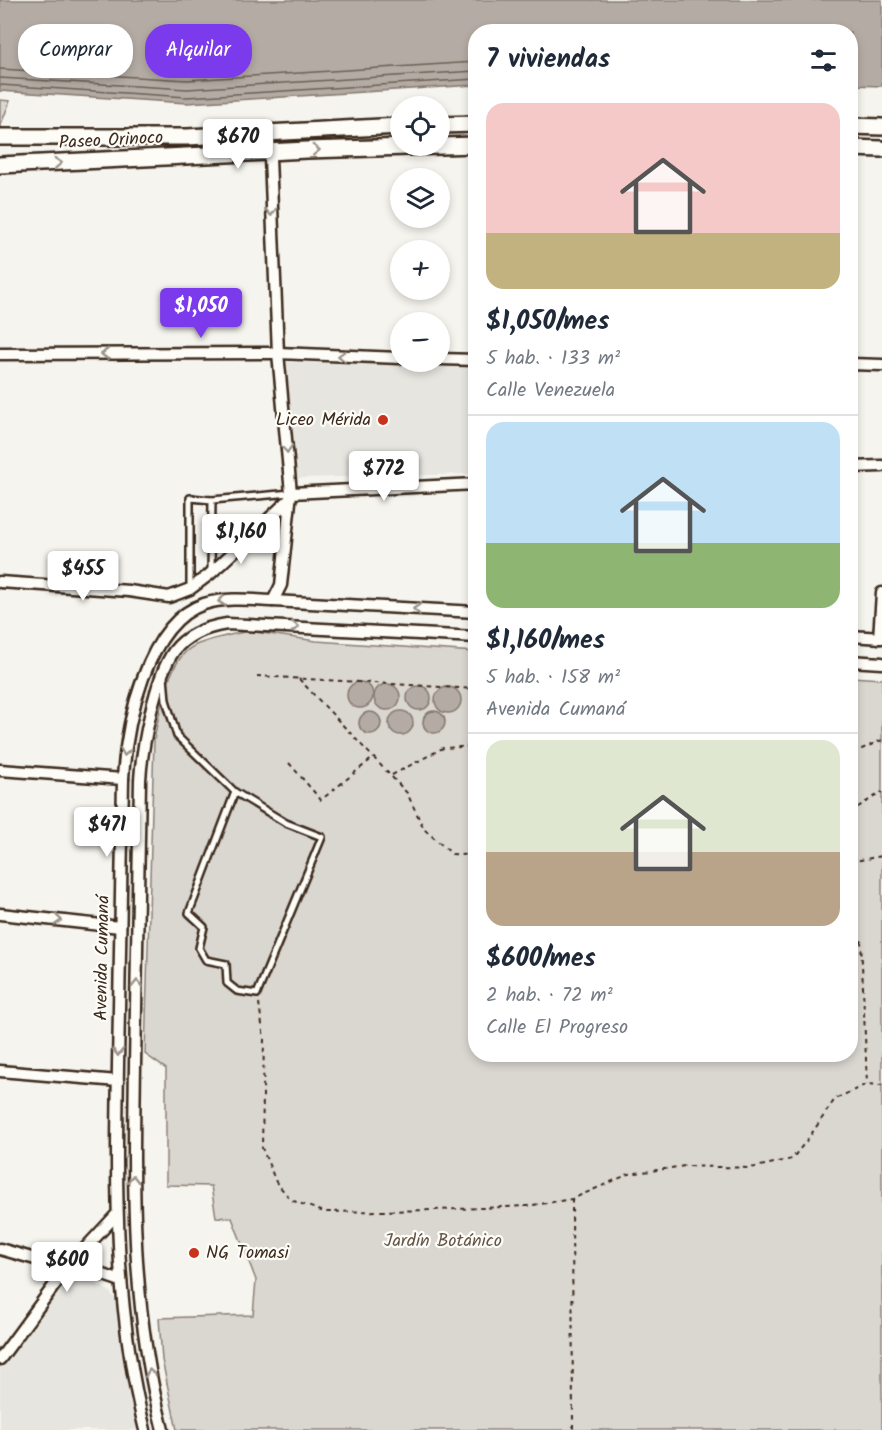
<!DOCTYPE html>
<html lang="es">
<meta charset="utf-8">
<style>
:root{--surface:#fff;--page:#f6f6f7;--text:#1f2937;--muted:#747a83;--line:#e0e1e3;--accent:#7c3aed}
body{margin:0;font-family:Kalam,sans-serif;background:var(--page);color:var(--text);height:100vh;display:flex;flex-direction:column;font-size:22px;white-space:nowrap}
*{box-sizing:border-box;margin:0}
p{font-size:20px;color:var(--muted)}
.icon{flex:none;width:33px;height:33px;fill:none;stroke:currentColor;stroke-width:2;stroke-linecap:round;stroke-linejoin:round}
.map{position:relative;flex:1;overflow:hidden}
.drawer{position:absolute;left:468px;top:24px;width:390px;height:1038px;display:flex;flex-direction:column;background:var(--surface);border-radius:24px;box-shadow:0 3px 9px #0003}
.drawer>*{flex:none}
.guide{position:absolute;left:18px;top:24px;width:360px;height:54px;display:flex;gap:12px}
.controls{position:absolute;left:390px;top:96px;display:grid;gap:12px}
.controls a{display:grid;place-items:center;width:60px;height:60px;border-radius:50%;background:var(--surface);box-shadow:0 3px 9px #0003;font-size:30px}
.price{position:absolute;translate:-50% -51px;padding:0 14px;border-radius:6px;background:#fff;color:#222;font-size:20px;line-height:39px;filter:drop-shadow(0 2px 3px #0008)}
.price::after{content:'';position:absolute;left:50%;top:36px;width:18px;height:14px;margin-left:-9px;background:inherit;clip-path:polygon(0 0,100% 0,50% 100%)}
.price.active{background:var(--accent);color:#fff}
ul{padding:0;list-style:none}
li{display:grid;align-content:center;gap:12px;height:318px;padding:0 18px}
li+li{border-top:2px solid var(--line)}
li span{display:grid;place-items:center;height:186px;border-radius:18px;color:#555}
li>.icon{margin-inline-start:auto}
span .icon{width:108px;height:108px;fill:#fffc;stroke-width:1}
li b{font-size:26px}
h2{display:flex;justify-content:space-between;align-items:center;height:72px;padding:0 18px;font-size:26px}
.chip{padding:0 21px;border-radius:24px;background:var(--surface);box-shadow:0 3px 9px #0003;font-size:21px;line-height:54px}
.chip.active{background:var(--accent);color:#fff}
.map>svg:first-child{display:block}
</style>
<div class="map">
<svg width="882" height="1430" viewBox="0 0 882 1430">
<rect width="100%" height="100%" fill="#f5f4ee"/>
<filter id="ink" filterUnits="userSpaceOnUse"><feTurbulence type="fractalNoise" baseFrequency=".0167" numOctaves="2"/><feDisplacementMap in="SourceGraphic" scale="12" xChannelSelector="R" yChannelSelector="G"/><feConvolveMatrix kernelMatrix="1 2 1 2 8 2 1 2 1" color-interpolation-filters="sRGB"/></filter>
<g filter="url(#ink)">
<g fill="#e7e5df">
<path d="M286 362 475 366V474L297 478Z"/>
<path d="M67 1280 91 1281 109 1291 120 1306 140 1430H0V1366L51 1287Z"/>
</g>
<g fill="#dad6d0" stroke="#8a8077" stroke-width="1.5">
<path d="M0 100 10 101 0 127Z"/>
<path d="M249 631 316 641 475 652 476 1054H850L851 677 882 679V1430H177L162 1360 159 1318 253 1315 256 1280 232 1218 216 1217 211 1186 166 1185V1069L145 1054 154 740C159 714 168 658 194 646 211 638 231 635 249 631Z"/>
</g>
<g fill="#b4aca4" stroke="#84786e" stroke-width="1.5">
<path d="M0 0H882V86L851 85 850 32H476L475 85 187 103 0 91Z"/>
<circle cx="360" cy="695" r="13"/>
<circle cx="387" cy="697" r="13"/>
<circle cx="419" cy="698" r="12"/>
<circle cx="448" cy="700" r="13"/>
<circle cx="434" cy="722" r="11"/>
<circle cx="401" cy="723" r="12"/>
<circle cx="370" cy="723" r="11"/>
</g>
<g fill="none" stroke-linecap="round" stroke-linejoin="round">
<g stroke="#6b5e54" stroke-width="1.5">
<path d="M0 69 187 80 476 62"/>
<path d="M0 78 187 89 476 71"/>
<path d="M0 85 187 97 476 79"/>
</g>
<g stroke="#3b2a1e" stroke-width="10">
<g id="lane">
<path d="M211 573 212 500"/>
<path d="M190 588V498L212 500 291 493"/>
<path d="M164 677 166 700 177 736 235 792 286 823 322 837 257 994 237 991 227 983 226 964 206 960 199 948 204 927 189 913 235 792"/>
</g>
</g>
<g stroke="#3b2a1e" stroke-width="15">
<g id="street">
<path d="M269 133 278 353 291 493 281 585 273 601"/>
<path d="M0 354 278 353 400 358"/>
<path d="M440 359 476 360"/>
<path d="M850 364 882 365"/>
<path d="M850 467 882 466"/>
<path d="M291 493 476 484"/>
<path d="M0 582 129 591 169 597 190 589 210 574 290 499"/>
<path d="M850 636 882 638"/>
<path d="M879 638 882 593"/>
<path d="M850 661 882 663"/>
<path d="M0 770 123 779"/>
<path d="M0 914 120 927"/>
<path d="M0 1071 118 1081"/>
<path d="M0 1249 67 1268 86 1269 121 1281"/>
<path d="M0 1359 67 1268 117 1214"/>
<path d="M145 1430C114 1307 116 1190 118 1065 120 970 121 874 123 779 126 725 146 623 204 604 226 597 251 600 273 601L476 612"/>
<path d="M163 1430C131 1306 133 1192 135 1065 137 970 138 875 140 780 142 747 155 677 174 651 187 634 207 627 227 624L476 637"/>
</g>
</g>
<g stroke="#3b2a1e" stroke-width="20">
<g id="secondary">
<path d="M440 125 476 124"/>
<path d="M850 126 882 127"/>
<path d="M0 137H187L400 126"/>
<path d="M850 148 882 149"/>
<path d="M0 165 307 150 476 145"/>
</g>
</g>
<g stroke="#3b2a1e" stroke-width="2" stroke-dasharray="4.5 4.5" stroke-linecap="butt">
<path d="M257 676 476 689"/>
<path d="M299 679 407 793 424 829 452 854 476 856"/>
<path d="M850 762 855 752 882 740"/>
<path d="M289 763 321 800 374 757"/>
<path d="M392 775 443 748 476 746"/>
<path d="M850 796 856 807"/>
<path d="M850 812 882 792"/>
<path d="M850 862 882 856"/>
<path d="M861 940 867 1084"/>
<path d="M259 1003 264 1039 262 1148 276 1182 291 1200 324 1212 435 1210 527 1206 572 1199 629 1174 685 1166 751 1168 792 1159 810 1136 835 1099 867 1084 882 1085"/>
<path d="M572 1199 573 1430"/>
</g>
<use href="#lane" stroke="#fdfcf7" stroke-width="5"/>
<use href="#street" stroke="#fdfcf7" stroke-width="10"/>
<use href="#secondary" stroke="#fdfcf7" stroke-width="15"/>
</g>
<defs><path id="oneway-chevron" d="M-2-3.5L2.5 0L-2 3.5" fill="none" stroke-width="1.6" stroke-linecap="round" stroke-linejoin="round" transform="scale(1.5)"/></defs>
<g stroke="#9c938a">
<use href="#oneway-chevron" transform="translate(316 150) rotate(-2)"/>
<use href="#oneway-chevron" transform="translate(58 163) rotate(-3)"/>
<use href="#oneway-chevron" transform="translate(271 212) rotate(87)"/>
<use href="#oneway-chevron" transform="translate(105 354) rotate(180)"/>
<use href="#oneway-chevron" transform="translate(342 356) rotate(-178)"/>
<use href="#oneway-chevron" transform="translate(287 449) rotate(85)"/>
<use href="#oneway-chevron" transform="translate(222 601) rotate(174)"/>
<use href="#oneway-chevron" transform="translate(417 609) rotate(-177)"/>
<use href="#oneway-chevron" transform="translate(295 627) rotate(3)"/>
<use href="#oneway-chevron" transform="translate(125 752) rotate(99)"/>
<use href="#oneway-chevron" transform="translate(58 920) rotate(6)"/>
<use href="#oneway-chevron" transform="translate(137 984) rotate(-89)"/>
<use href="#oneway-chevron" transform="translate(118 1052) rotate(91)"/>
<use href="#oneway-chevron" transform="translate(133 1179) rotate(-90)"/>
<use href="#oneway-chevron" transform="translate(150 1373) rotate(-100)"/>
</g>
</g>
<g fill="#c8321e" stroke="#fdfcf7" stroke-width="2">
<circle cx="383" cy="420" r="6"/>
<circle cx="194" cy="1253" r="6"/>
</g>
<g text-anchor="middle" dominant-baseline="central" stroke-width="4.5" stroke-linejoin="round" paint-order="stroke">
<g font-size="18" fill="#3b2a1e" stroke="#fdfcf7">
<text transform="translate(111 141) rotate(-3)">Paseo Orinoco</text>
<text transform="translate(103 958) rotate(-89)">Avenida Cumaná</text>
</g>
<g font-size="18" fill="#3b2a1e" stroke="#fdfcf7" text-anchor="end">
<text x="371" y="420">Liceo Mérida</text>
<text x="206" y="1253" text-anchor="start">NG Tomasi</text>
</g>
<g font-size="18" fill="#63554a" stroke="#fdfcf7">
<text x="443" y="1241">Jardín Botánico</text>
</g>
</g>
</svg>
<div class="controls">
<a><svg class="icon" aria-label="locate" viewBox="0 0 24 24"><circle cx="12" cy="12" r="6"/><path d="M12 2v4M12 18v4M2 12h4M18 12h4"/></svg></a>
<a><svg class="icon" aria-label="layers" viewBox="0 0 24 24"><path d="M12 4l9 5-9 5-9-5zM3 14l9 5 9-5"/></svg></a>
<a>+</a>
<a>−</a>
</div>
<b class="price" style="left:238px;top:170px">$670</b>
<b class="price active" style="left:201px;top:339px">$1,050</b>
<b class="price" style="left:384px;top:502px">$772</b>
<b class="price" style="left:241px;top:565px">$1,160</b>
<b class="price" style="left:83px;top:602px">$455</b>
<b class="price" style="left:107px;top:858px">$471</b>
<b class="price" style="left:67px;top:1293px">$600</b>
<div class="guide">
<a class="chip">Comprar</a>
<a class="chip active">Alquilar</a>
</div>
<section class="drawer">
<h2>7 viviendas<svg class="icon" aria-label="filters" viewBox="0 0 24 24"><path d="M4 7h16M4 17h16"/><circle cx="9" cy="7" r="2"/><circle cx="15" cy="17" r="2"/></svg></h2>
<ul>
<li><span style="background:linear-gradient(#f6c9c9 70%,#c2b280 0)"><svg class="icon" aria-label="home" viewBox="0 0 24 24"><path d="M3 11l9-7 9 7M6 9v11h12V9"/></svg></span><div><b>$1,050/mes</b><p>5 hab. · 133 m²</p><p>Calle Venezuela</p></div></li>
<li><span style="background:linear-gradient(#bfe0f5 65%,#8fb573 0)"><svg class="icon" aria-label="home" viewBox="0 0 24 24"><path d="M3 11l9-7 9 7M6 9v11h12V9"/></svg></span><div><b>$1,160/mes</b><p>5 hab. · 158 m²</p><p>Avenida Cumaná</p></div></li>
<li><span style="background:linear-gradient(#dfe7d0 60%,#b9a48a 0)"><svg class="icon" aria-label="home" viewBox="0 0 24 24"><path d="M3 11l9-7 9 7M6 9v11h12V9"/></svg></span><div><b>$600/mes</b><p>2 hab. · 72 m²</p><p>Calle El Progreso</p></div></li>
</ul>
</section>
</div>
